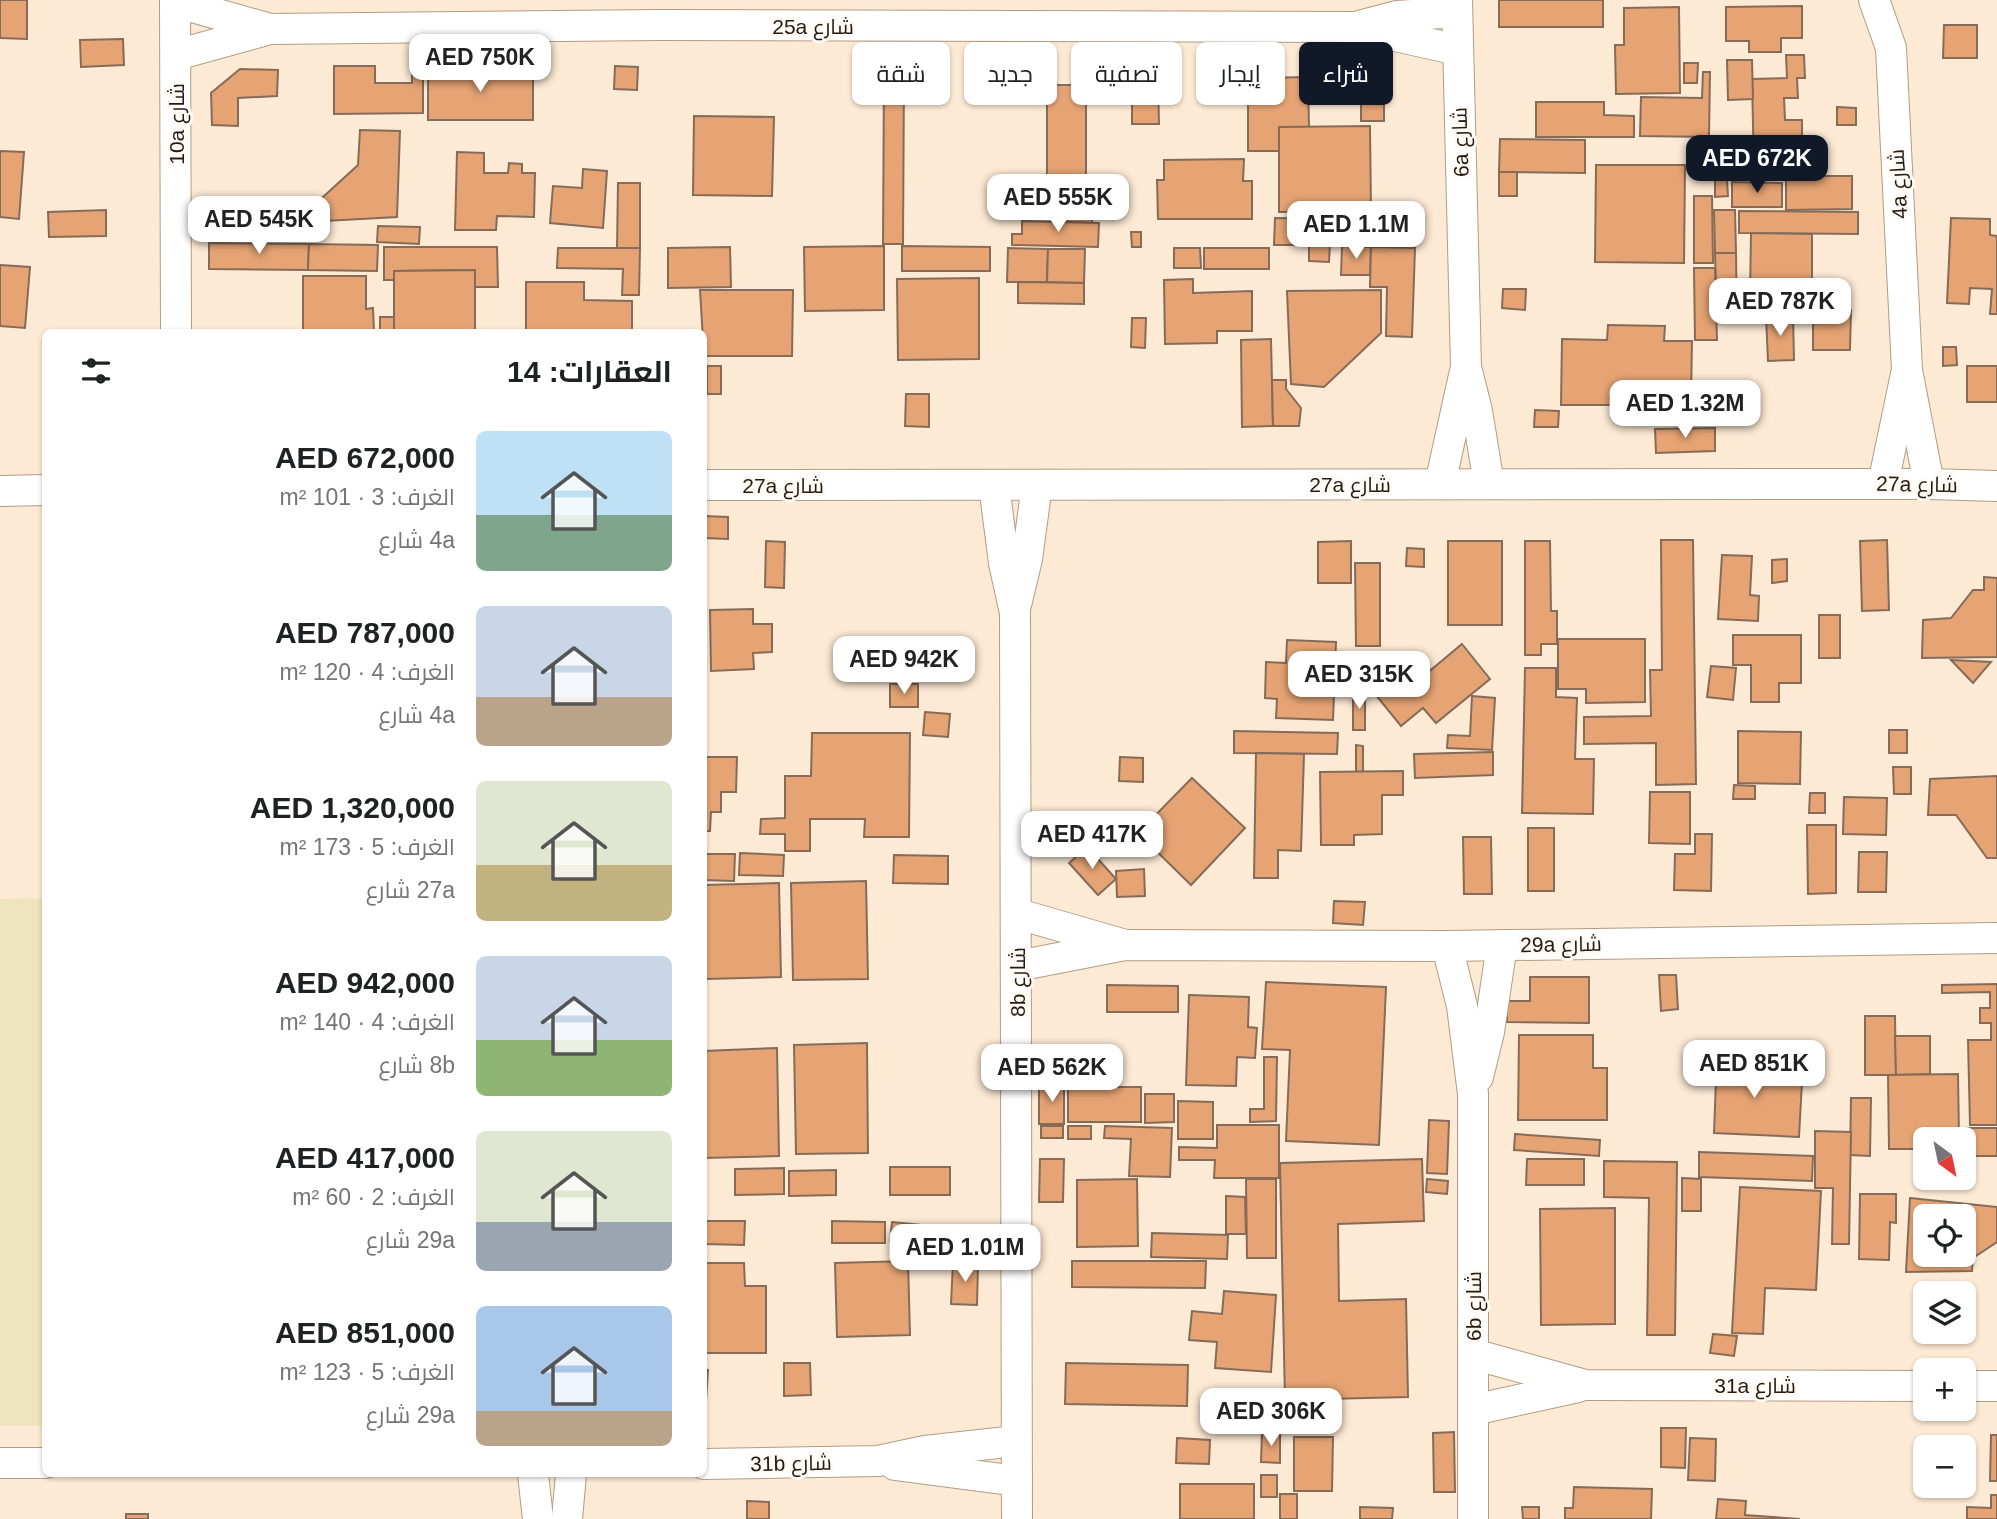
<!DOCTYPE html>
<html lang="ar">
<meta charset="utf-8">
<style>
:root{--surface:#fff;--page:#f6f6f6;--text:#202124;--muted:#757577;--accent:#111827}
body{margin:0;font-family:Helvetica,Cairo,sans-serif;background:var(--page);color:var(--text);direction:rtl;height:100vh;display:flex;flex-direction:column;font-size:26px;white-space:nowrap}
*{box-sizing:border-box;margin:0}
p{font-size:23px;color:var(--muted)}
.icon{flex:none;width:38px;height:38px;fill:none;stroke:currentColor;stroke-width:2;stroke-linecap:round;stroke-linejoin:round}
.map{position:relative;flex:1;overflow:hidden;direction:ltr}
.sheet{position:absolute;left:42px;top:329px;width:665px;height:1148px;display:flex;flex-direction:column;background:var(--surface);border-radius:10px;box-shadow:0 2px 5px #0004;direction:rtl}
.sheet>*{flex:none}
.guide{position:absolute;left:728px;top:42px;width:665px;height:63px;direction:rtl;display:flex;gap:14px}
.needle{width:46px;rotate:147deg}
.tools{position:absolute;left:1913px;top:1127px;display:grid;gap:14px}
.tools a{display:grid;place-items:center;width:63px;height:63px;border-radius:10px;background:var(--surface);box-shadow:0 2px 5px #0004;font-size:35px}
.price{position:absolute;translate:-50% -60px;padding:0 16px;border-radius:14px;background:#fff;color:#222;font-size:23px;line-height:46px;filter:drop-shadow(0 2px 4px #0008)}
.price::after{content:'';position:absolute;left:50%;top:42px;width:21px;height:16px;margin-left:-10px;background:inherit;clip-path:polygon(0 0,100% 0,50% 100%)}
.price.on{background:var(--accent);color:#fff}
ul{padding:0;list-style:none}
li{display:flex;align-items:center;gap:21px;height:175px;padding:0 35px}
li span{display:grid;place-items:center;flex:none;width:196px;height:140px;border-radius:10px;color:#555}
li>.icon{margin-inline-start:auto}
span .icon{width:84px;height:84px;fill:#fffc;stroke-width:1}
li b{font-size:30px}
h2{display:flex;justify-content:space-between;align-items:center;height:84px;padding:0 35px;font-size:30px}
.tag{padding:0 24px;border-radius:10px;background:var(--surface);box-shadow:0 2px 5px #0004;font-size:24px;line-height:63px}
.tag.on{background:var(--accent);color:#fff}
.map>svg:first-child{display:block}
</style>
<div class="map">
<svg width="1997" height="1519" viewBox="0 0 1997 1519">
<rect width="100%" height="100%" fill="#fdead5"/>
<path fill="#eee4bf" d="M45 898V1426H0V899Z"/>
<g fill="#e6a474" stroke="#866b59" stroke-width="2" fill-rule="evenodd">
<path d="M0 0H27V39L0 38Z"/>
<rect x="1499" y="0" width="104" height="27"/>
<path d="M1802 6V38H1781V52H1749V41H1726V7Z"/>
<path d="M1679 7 1680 93 1616 94 1615 45H1624V8Z"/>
<path d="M1944 25H1977V58H1943Z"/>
<path d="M123 39 124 65 81 67 80 40Z"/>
<path d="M1786 55H1804L1805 78H1797L1798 98H1784L1785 120H1802V143H1782L1783 171 1754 172 1752 79 1787 78Z"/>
<path d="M1727 60H1752L1753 99 1728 100Z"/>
<path d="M1684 63H1698L1697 83H1684Z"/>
<path d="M334 66H375V83H412V66H423V113L334 114Z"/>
<path d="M615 66 638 67 637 90 614 89Z"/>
<path d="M240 69 278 70 277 96 238 98V126L212 125 211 93Z"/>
<rect x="428" y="69" width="105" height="51"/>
<path d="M1384 69V121H1361V70Z"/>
<path d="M884 72 904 73 903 244H883Z"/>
<path d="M1703 72H1710L1709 137 1640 136 1641 97 1702 98Z"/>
<path d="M1158 77 1159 124H1132V78Z"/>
<path d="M1308 77 1309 127H1279V151H1248V78Z"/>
<rect x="1047" y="85" width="39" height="110"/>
<path d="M1536 102H1604V115L1634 116V137H1536Z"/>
<path d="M1837 107 1856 108V125H1837Z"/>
<path d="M694 116 774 117 772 196 693 195Z"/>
<path d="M1370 126 1371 211 1279 212V127Z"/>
<path d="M360 130 400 131 397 217 325 221 322 198 358 165Z"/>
<path d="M1500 139 1585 140V173L1499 172Z"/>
<path d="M0 151 24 152 19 219 0 217Z"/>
<path d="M457 152 484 153V173H508L509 163 522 164V173H535L534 217 497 216 496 230H455Z"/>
<path d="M1244 159 1243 181H1252V219H1158L1157 180H1164V160Z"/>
<path d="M1596 165H1685L1684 263 1595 262Z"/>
<path d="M583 169 607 171 603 228 550 223 553 186 582 188Z"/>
<rect x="1499" y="172" width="18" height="24"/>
<path d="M1786 176H1852V209L1786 210Z"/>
<path d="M1715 180H1727L1728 196 1715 197Z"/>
<path d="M1732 182 1782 183V207H1732Z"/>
<path d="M618 183H640V248H617Z"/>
<path d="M1694 196H1712L1713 263H1694Z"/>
<path d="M1069 197H1093L1092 223 1068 222Z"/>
<path d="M106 210V236L49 237 48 212Z"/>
<path d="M1714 210H1735L1736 253H1715Z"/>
<path d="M1739 211 1858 212V234L1739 233Z"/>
<path d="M1275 218 1353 219V244L1330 243 1329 262 1309 261V245H1274Z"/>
<path d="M1951 218 1990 219V235L1997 236V314H1990L1992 289 1970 288 1969 304 1947 303Z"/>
<path d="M1353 219 1412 220V244H1353Z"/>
<path d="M1022 221 1099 223 1098 247 1012 245V234H1022Z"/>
<path d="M378 226 420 227 419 244 377 242Z"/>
<path d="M1131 232H1141V247H1132Z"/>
<path d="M1751 233 1812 234V295H1750Z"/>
<path d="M209 243 309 244 308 270 209 269Z"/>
<path d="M309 244 378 245 377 271 308 270Z"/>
<path d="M884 246V310L805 311 804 247Z"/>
<path d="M902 246 990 247V271H902Z"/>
<path d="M1342 246 1371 247 1370 275H1341Z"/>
<path d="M384 247H497L498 287H475V270L394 271V280H384Z"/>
<path d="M730 247 731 287 668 288V248Z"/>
<path d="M1371 247 1415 248 1412 337 1386 336 1387 287H1370Z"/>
<path d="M558 248H640L639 295H622L623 269 557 268Z"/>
<path d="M1008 248 1048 249 1047 282H1007Z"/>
<path d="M1174 248H1200L1201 268H1174Z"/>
<rect x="1204" y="248" width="65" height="21"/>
<path d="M1048 249H1085L1084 283 1047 282Z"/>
<path d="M1715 253H1736L1737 322H1717Z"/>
<path d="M0 265 30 267 25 328 0 326Z"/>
<path d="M1694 268H1715L1717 340H1695Z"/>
<path d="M475 270V332H394V271Z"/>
<path d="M303 276H366V309L373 308 374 332H303Z"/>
<path d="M979 278V359L898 360 897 279Z"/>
<path d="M1193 279V293L1252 291V331H1217V343L1165 344 1164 280Z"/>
<path d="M526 282H584V300L632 301V332H526Z"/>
<path d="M1018 282 1084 283V304L1018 303Z"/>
<path d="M1503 289H1526L1525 310 1502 308Z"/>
<path d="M700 290H793L792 356H704Z"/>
<path d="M1381 290V333L1324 387 1291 384 1287 291Z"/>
<path d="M1813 309 1851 310 1850 350H1813Z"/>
<path d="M1793 315 1794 360 1768 361 1766 316Z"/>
<rect x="380" y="317" width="14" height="15"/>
<path d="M1132 318H1146L1145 348 1131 347Z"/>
<path d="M1608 325 1665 326 1664 341H1692L1691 398 1610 397 1611 405H1561L1562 339 1607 340Z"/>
<path d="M1271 339 1273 426 1242 427 1241 340Z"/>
<path d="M1943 347H1956L1957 365 1943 366Z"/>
<rect x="707" y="366" width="14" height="28"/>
<rect x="1967" y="366" width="30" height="36"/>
<path d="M1272 380H1286V389L1301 408 1299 426H1273Z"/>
<path d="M906 394H929V427L905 426Z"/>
<path d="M1703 400H1715L1714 422H1702Z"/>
<path d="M1535 410 1559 411 1558 427H1534Z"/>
<path d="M1715 428V451L1656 453 1655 429Z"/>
<path d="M704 516 728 517V539L704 538Z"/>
<path d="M1661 540H1693L1696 784 1656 785V743L1584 744V717L1651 716 1650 670H1662Z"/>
<path d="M1887 540 1889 610 1862 611 1860 541Z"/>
<path d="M766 541 785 542 784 588 765 587Z"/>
<path d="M1351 541V583H1318V542Z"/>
<rect x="1448" y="541" width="54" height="84"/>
<path d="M1525 541H1550L1551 611H1557V644H1541V655H1525Z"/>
<path d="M1407 548 1424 549V567L1406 566Z"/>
<path d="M1722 555 1752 556 1750 595 1759 596 1758 621 1718 619Z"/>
<path d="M1787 559V581L1772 583V560Z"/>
<path d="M1355 563H1380V646H1356Z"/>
<path d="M1984 577 1997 578V657L1922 658 1923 620 1951 618 1973 590H1984Z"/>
<path d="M753 609V624H772V652L753 653 754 669 711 671 710 610Z"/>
<rect x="1819" y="615" width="21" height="43"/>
<path d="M1733 635H1801V683H1779V702H1751V665H1733Z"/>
<path d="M1558 639H1645V702L1586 703V689H1558Z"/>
<path d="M1287 640 1336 642 1333 720 1276 718 1277 699 1265 698 1266 662 1286 663Z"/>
<path d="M1462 644 1490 679 1436 723 1423 708 1401 726 1362 678 1390 655 1414 684Z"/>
<path d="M1951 660 1991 662 1973 683Z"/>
<path d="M1711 666 1736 668 1733 700 1707 697Z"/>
<path d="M1525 668H1556V697L1577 698 1575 759H1594L1593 814 1522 813Z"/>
<rect x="890" y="684" width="28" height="23"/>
<rect x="1353" y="692" width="12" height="38"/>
<path d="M1472 696 1495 698 1492 750 1447 748 1448 735 1470 736Z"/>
<path d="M925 712 950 714 948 737 923 735Z"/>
<rect x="1889" y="730" width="18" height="23"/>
<path d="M1234 731 1338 733 1337 754 1234 753Z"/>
<path d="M1738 731 1801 732 1800 784 1738 783Z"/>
<path d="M812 733H910L909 837H864L865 819H810V851H785V834H760L761 819 785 818V776H811Z"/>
<path d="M1356 745 1363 746V772H1356Z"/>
<path d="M1493 752V775L1415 778 1414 754Z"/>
<path d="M1256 753 1304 754 1301 851 1278 850V878H1254Z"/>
<path d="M704 757H737L736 792H721V812H711L710 831H704Z"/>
<path d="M1120 757 1143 758V782L1119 781Z"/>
<path d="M1893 767H1911V794H1894Z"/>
<path d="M1403 771V795H1382V834L1354 835V845H1321L1320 772Z"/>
<path d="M1997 776V858H1987L1956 815H1928L1930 779Z"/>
<path d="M1192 778 1245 828 1191 885 1138 833Z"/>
<path d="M1734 785 1755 786V799H1733Z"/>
<path d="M1650 792H1690V844L1649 843Z"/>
<path d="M1810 793H1825V813H1809Z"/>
<path d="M1844 797 1887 798 1886 835 1843 834Z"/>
<path d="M1807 825H1836V893L1808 894Z"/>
<rect x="1528" y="828" width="26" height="63"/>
<path d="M1695 834H1712L1711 891 1674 890 1675 854H1695Z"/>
<path d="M1463 837H1491L1492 894H1464Z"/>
<path d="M1087 847 1116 879 1098 895 1069 863Z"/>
<path d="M1859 852H1887L1886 892H1858Z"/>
<path d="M740 853 784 855 783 876 739 875Z"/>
<path d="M704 854H735L734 881 704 880Z"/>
<path d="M894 855 948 856V884L893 883Z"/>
<path d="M1144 869 1145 896 1117 897 1116 871Z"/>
<path d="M866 881 868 979 793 980 791 883Z"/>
<path d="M779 883 781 977 706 979 704 885Z"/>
<path d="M1334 901 1365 902 1363 925 1333 923Z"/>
<path d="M1659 975H1676L1678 1009 1661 1011Z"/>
<path d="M1530 977H1589V1023L1507 1022V1001H1530Z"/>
<path d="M1266 982 1386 987 1379 1145 1286 1141 1290 1050 1262 1049Z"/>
<path d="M1997 984V1125H1970L1968 1040H1991V1023H1980V1008H1990V992L1942 993V985Z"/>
<path d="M1107 985 1178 986V1012H1107Z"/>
<path d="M1189 995 1249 997 1248 1027 1257 1028 1255 1058 1237 1057 1236 1086 1186 1085Z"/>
<path d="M1865 1016H1895L1896 1075H1865Z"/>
<path d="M1519 1035H1593V1068H1607V1120H1518Z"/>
<path d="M1895 1036H1930V1074L1896 1075Z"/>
<path d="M867 1043 868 1153 796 1154 794 1045Z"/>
<path d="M777 1048 779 1156 704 1158V1051Z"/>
<path d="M1717 1054 1760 1055 1759 1081 1802 1082 1799 1137 1714 1133Z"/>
<path d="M1264 1057H1277L1276 1121 1250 1122V1109H1264Z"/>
<path d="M1958 1074 1959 1139H1925V1149H1889L1888 1075Z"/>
<rect x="1039" y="1085" width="25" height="39"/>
<rect x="1068" y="1087" width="73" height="35"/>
<path d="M1145 1094H1174V1122L1145 1123Z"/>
<path d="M1851 1098H1871L1870 1156 1850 1155Z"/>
<path d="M1178 1101 1213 1102V1139H1178Z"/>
<path d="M1429 1120 1449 1121 1447 1174 1427 1173Z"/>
<path d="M1217 1125H1279V1178H1214L1215 1160H1179V1147L1217 1148Z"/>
<rect x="1041" y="1126" width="22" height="12"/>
<rect x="1068" y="1126" width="23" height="13"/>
<path d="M1105 1126 1172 1128 1170 1177 1129 1176 1131 1139 1104 1138Z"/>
<path d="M1965 1128H1997V1156H1964Z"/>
<path d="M1815 1131 1851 1132 1849 1244H1832L1833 1188H1815Z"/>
<path d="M1515 1134 1600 1140 1599 1156 1514 1150Z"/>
<path d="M1699 1152 1813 1156 1812 1181 1699 1177Z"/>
<path d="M1040 1159H1064L1063 1202H1039Z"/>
<path d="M1422 1159 1424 1221 1338 1224 1339 1301 1406 1299 1408 1397 1285 1400 1280 1163Z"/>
<path d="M1527 1159H1584V1185H1526Z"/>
<path d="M1604 1161 1677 1162 1675 1335H1647L1649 1198 1604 1197Z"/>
<rect x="890" y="1167" width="60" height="28"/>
<path d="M784 1168V1194L735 1195V1169Z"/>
<path d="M836 1170V1195L789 1196V1171Z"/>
<path d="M1682 1178 1701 1179V1211H1682Z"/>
<path d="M1137 1179 1138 1246 1077 1247V1180Z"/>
<path d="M1246 1179H1276V1258H1247Z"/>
<path d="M1427 1179 1448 1181 1447 1194 1426 1192Z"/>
<path d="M1740 1187 1821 1191 1816 1290 1765 1288 1763 1334 1732 1333Z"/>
<path d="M1860 1194H1896V1223L1890 1222 1889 1260 1859 1259Z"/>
<path d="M1226 1196 1245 1197 1246 1234H1226Z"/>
<path d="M1910 1198 1997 1207V1242L1973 1258 1972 1271 1906 1272ZM1925 1216H1964V1255H1925Z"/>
<path d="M1615 1208V1324L1541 1325 1540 1209Z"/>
<path d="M704 1221H745L744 1245 704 1244Z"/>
<path d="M832 1221 885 1222V1243H832Z"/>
<path d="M892 1222 950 1228 947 1256 917 1253 918 1244 890 1241Z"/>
<path d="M1152 1233 1228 1235 1227 1259 1151 1257Z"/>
<path d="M908 1261 910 1335 837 1337 835 1263Z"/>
<path d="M1072 1261H1206L1205 1288 1072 1287Z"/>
<path d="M704 1263H744L745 1286H766V1353H704Z"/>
<path d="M953 1263 978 1264 977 1305 951 1304Z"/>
<path d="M1224 1291 1276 1295 1271 1372 1215 1368 1217 1342 1189 1340 1192 1311 1222 1314Z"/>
<path d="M1713 1334 1737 1336 1734 1356 1710 1353Z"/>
<path d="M784 1363H810L811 1395 784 1396Z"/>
<path d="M1066 1363 1188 1365 1187 1406 1065 1404Z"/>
<path d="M704 1370H708L706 1400H704Z"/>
<path d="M1661 1428H1686L1685 1468 1661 1467Z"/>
<path d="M1454 1432 1455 1492H1434L1433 1433Z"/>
<path d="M1262 1433H1280V1463L1261 1462Z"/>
<path d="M1991 1435H1997V1481H1990Z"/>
<path d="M1294 1437H1333L1332 1491H1294Z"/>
<path d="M1177 1438 1210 1440 1209 1464 1176 1463Z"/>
<path d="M1690 1438 1716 1439 1715 1481 1688 1480Z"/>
<rect x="1261" y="1475" width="16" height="22"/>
<rect x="1180" y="1484" width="74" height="35"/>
<path d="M1574 1487 1652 1489 1651 1519H1565V1508H1573Z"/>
<rect x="1280" y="1494" width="17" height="25"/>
<path d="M1991 1495H1997V1519H1967V1507L1991 1508Z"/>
<path d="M1718 1499 1746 1501 1745 1515 1800 1519H1716Z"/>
<path d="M747 1501 769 1502V1519H747Z"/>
<path d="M1360 1507 1393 1508 1392 1519H1360Z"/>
<path d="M1522 1507H1539V1519H1523Z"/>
<rect x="126" y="1514" width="22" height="5"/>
</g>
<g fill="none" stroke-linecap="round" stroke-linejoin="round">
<g stroke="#b29c83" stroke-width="32">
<g id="minor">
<path d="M175 0 176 332"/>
<path d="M1457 0 1466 367 1477 411 1489 484"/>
<path d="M1874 0 1891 48 1907 370 1929 484"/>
<path d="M175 2 270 29"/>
<path d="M1359 26 1397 16 1457 12"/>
<path d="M176 55 270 29 659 25 1355 27 1458 50"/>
<path d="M1440 484 1465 371"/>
<path d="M1883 484 1906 374"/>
<path d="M704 485 1929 484 1997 486"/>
<path d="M994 485 1004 563 1015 613 1017 1519"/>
<path d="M0 491 46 490"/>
<path d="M1016 605 1027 559 1037 485"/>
<path d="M1018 914 1122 944"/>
<path d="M1447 946 1462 1006 1473 1094V1519"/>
<path d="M1017 966 1125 945 1447 946 1997 938"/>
<path d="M1478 1077 1489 1032 1502 945"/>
<path d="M1473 1354 1585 1385 1925 1386"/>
<path d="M1964 1386H1997"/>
<path d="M1473 1410 1578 1387"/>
<path d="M0 1463H46"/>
<path d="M704 1464 878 1461 925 1451 1016 1441"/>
<path d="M895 1465 1017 1481"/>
<path d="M533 1474 538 1519"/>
<path d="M567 1519 571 1474"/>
</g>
</g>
<use href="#minor" stroke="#fff" stroke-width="30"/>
</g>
<g text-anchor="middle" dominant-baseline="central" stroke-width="6" stroke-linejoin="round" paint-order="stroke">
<g font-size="21" fill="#231b11" stroke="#fffaf5">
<text x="813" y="26">25a شارع</text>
<text transform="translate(176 124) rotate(-90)">10a شارع</text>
<text transform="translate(1460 142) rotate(-92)">6a شارع</text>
<text transform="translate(1898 184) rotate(-93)">4a شارع</text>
<text x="1350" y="484">27a شارع</text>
<text transform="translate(1917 484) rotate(1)">27a شارع</text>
<text x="783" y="485">27a شارع</text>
<text transform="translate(1561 944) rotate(-1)">29a شارع</text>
<text transform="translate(1017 982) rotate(-90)">8b شارع</text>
<text transform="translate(1473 1306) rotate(-90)">6b شارع</text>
<text x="1755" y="1385">31a شارع</text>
<text transform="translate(791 1463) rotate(-1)">31b شارع</text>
</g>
</g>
</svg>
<div class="tools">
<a><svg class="needle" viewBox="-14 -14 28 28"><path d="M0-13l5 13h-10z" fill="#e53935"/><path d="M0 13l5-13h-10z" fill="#757577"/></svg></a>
<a><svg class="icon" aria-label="locate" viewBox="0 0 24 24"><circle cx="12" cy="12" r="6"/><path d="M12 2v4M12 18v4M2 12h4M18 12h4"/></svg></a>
<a><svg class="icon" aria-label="layers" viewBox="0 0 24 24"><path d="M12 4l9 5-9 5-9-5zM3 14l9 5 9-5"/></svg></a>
<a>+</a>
<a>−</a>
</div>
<b class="price" style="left:480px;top:94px">AED 750K</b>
<b class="price on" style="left:1757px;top:195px">AED 672K</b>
<b class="price" style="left:1058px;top:234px">AED 555K</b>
<b class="price" style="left:259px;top:256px">AED 545K</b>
<b class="price" style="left:1356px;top:261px">AED 1.1M</b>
<b class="price" style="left:1780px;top:338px">AED 787K</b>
<b class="price" style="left:1685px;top:440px">AED 1.32M</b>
<b class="price" style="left:904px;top:696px">AED 942K</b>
<b class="price" style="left:1359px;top:711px">AED 315K</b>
<b class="price" style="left:1092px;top:871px">AED 417K</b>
<b class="price" style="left:1754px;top:1100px">AED 851K</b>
<b class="price" style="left:1052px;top:1104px">AED 562K</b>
<b class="price" style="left:965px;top:1284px">AED 1.01M</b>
<b class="price" style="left:1271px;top:1448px">AED 306K</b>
<div class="guide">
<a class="tag on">شراء</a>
<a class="tag">إيجار</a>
<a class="tag">تصفية</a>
<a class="tag">جديد</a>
<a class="tag">شقة</a>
</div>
<section class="sheet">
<h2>العقارات: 14<svg class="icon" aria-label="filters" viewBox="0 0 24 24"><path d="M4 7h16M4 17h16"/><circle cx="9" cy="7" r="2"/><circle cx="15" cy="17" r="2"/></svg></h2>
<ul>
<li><span style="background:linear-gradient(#bfe0f5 60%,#7fa58c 0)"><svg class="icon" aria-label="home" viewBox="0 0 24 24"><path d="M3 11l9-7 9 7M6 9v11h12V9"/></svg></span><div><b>AED 672,000</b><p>الغرف: 3 · 101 m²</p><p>4a شارع</p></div></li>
<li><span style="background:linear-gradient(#c9d6e8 65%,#b9a48a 0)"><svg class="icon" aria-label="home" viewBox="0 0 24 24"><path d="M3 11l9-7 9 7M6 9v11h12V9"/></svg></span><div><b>AED 787,000</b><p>الغرف: 4 · 120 m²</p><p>4a شارع</p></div></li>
<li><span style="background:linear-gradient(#dfe7d0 60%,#c2b280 0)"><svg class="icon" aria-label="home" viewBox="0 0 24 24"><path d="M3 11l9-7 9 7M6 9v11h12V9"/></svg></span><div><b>AED 1,320,000</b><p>الغرف: 5 · 173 m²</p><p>27a شارع</p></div></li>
<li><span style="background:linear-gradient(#c9d6e8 60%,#8fb573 0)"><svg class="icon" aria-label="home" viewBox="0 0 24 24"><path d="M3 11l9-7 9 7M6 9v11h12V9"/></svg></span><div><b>AED 942,000</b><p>الغرف: 4 · 140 m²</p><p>8b شارع</p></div></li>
<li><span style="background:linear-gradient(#dfe7d0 65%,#9aa5b1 0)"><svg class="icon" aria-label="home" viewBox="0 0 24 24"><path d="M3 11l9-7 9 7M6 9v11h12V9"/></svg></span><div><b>AED 417,000</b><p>الغرف: 2 · 60 m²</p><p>29a شارع</p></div></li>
<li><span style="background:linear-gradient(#a9c7e8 75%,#b9a48a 0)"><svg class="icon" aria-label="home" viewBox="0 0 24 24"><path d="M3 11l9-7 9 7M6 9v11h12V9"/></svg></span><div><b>AED 851,000</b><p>الغرف: 5 · 123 m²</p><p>29a شارع</p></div></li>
</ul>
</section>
</div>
